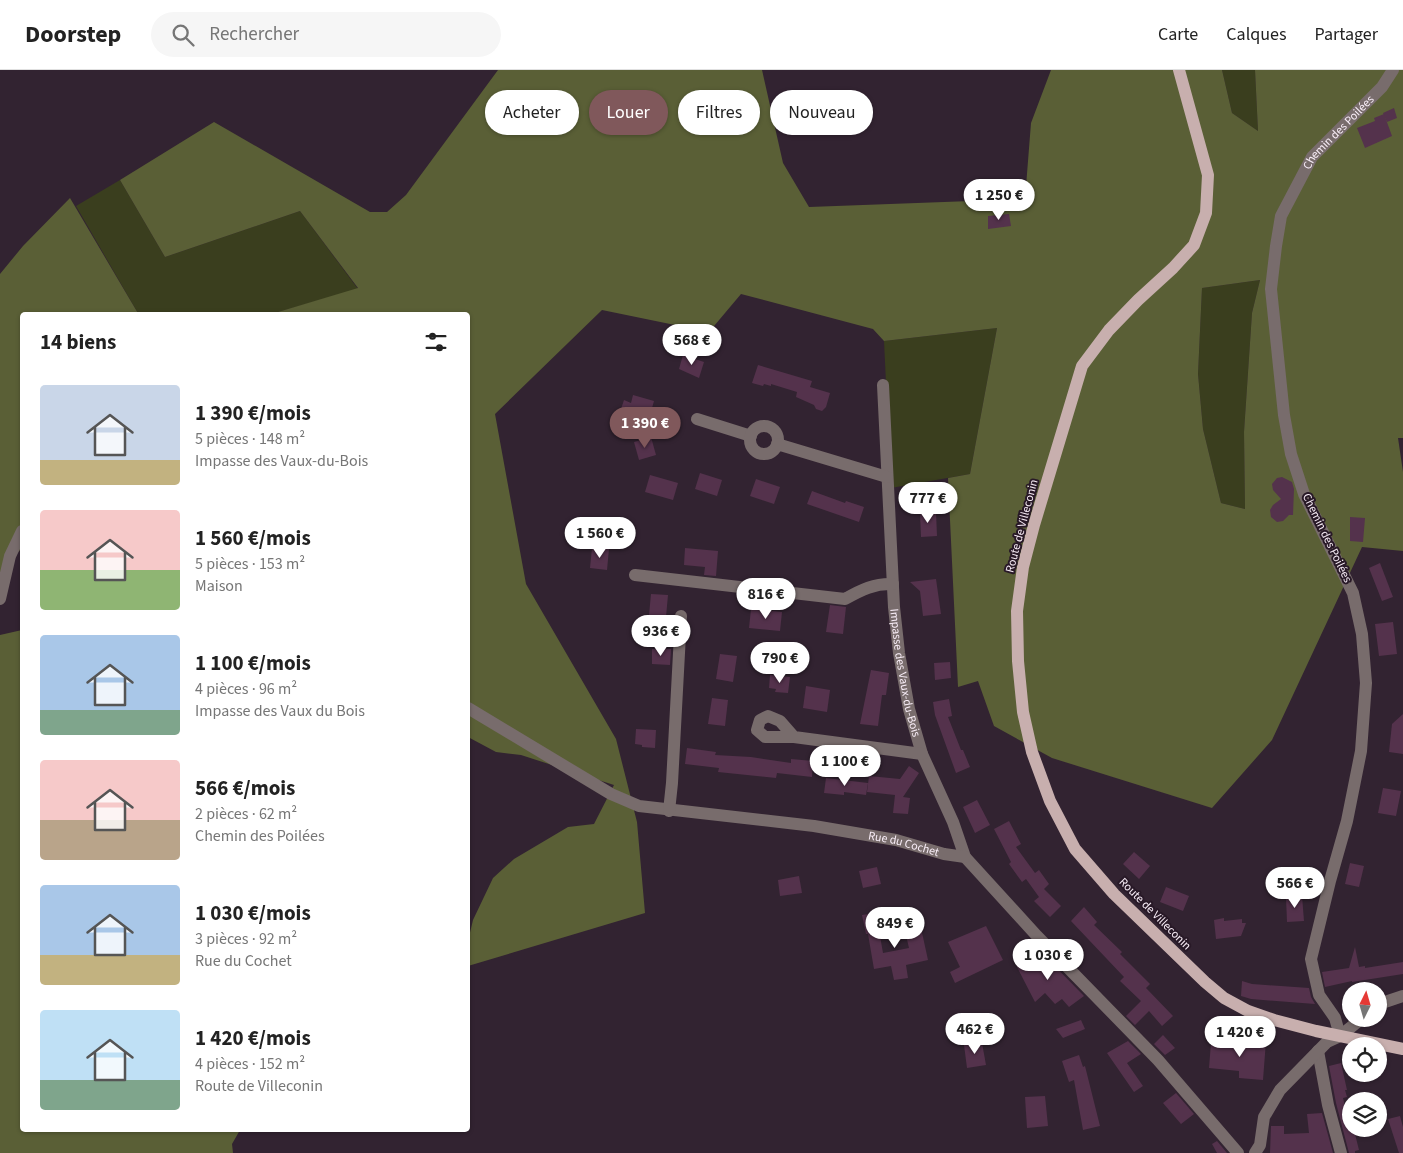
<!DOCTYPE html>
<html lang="fr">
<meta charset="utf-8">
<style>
:root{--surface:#fff;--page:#f6f6f6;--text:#222;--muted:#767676;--line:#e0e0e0;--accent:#80585b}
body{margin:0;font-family:"Source Sans 3",sans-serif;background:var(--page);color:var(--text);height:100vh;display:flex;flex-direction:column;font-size:19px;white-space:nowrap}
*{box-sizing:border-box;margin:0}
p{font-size:16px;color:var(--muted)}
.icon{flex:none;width:28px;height:28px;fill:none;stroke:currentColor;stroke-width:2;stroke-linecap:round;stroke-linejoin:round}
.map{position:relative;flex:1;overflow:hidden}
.details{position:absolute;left:20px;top:242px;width:450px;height:820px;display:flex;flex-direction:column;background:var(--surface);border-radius:5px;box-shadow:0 1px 4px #0004}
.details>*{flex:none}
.hud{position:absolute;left:485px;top:20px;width:475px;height:45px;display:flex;gap:10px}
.needle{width:32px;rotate:5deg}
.controls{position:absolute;left:1342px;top:912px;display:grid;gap:10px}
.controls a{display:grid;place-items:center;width:45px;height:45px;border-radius:50%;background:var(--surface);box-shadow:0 1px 4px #0004;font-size:25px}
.price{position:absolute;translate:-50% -42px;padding:0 11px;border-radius:18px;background:#fff;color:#222;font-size:16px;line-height:32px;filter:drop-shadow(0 1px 2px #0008)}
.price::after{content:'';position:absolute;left:50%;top:30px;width:15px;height:11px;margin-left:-8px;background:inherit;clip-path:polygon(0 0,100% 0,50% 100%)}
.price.current{background:var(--accent);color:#fff}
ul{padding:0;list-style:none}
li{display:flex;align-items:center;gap:15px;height:125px;padding:0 20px}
li span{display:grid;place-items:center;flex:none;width:140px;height:100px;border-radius:5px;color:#555}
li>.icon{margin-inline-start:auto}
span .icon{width:60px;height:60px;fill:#fffc;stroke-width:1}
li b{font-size:21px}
h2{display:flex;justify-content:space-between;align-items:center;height:60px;padding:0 20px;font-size:21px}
.chip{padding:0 18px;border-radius:22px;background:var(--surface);box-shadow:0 1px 4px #0004;font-size:18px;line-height:45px}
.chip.current{background:var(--accent);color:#fff}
header{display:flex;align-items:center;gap:30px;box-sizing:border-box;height:70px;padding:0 25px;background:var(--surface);border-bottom:1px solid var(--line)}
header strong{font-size:24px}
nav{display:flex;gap:28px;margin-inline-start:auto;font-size:18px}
.search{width:350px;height:45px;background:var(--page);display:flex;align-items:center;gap:12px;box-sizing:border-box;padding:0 18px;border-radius:28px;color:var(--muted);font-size:19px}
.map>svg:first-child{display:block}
</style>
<header>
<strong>Doorstep</strong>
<div class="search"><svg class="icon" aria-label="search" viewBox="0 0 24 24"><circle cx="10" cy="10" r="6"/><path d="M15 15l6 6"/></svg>Rechercher</div>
<nav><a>Carte</a><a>Calques</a><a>Partager</a></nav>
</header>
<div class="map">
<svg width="1403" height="1083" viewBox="0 0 1403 1083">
<rect width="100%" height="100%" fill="#322331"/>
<g fill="#3a3e1e">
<path d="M1222 0H1255L1258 61 1232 43Z"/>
<path d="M120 110 165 187 300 141 358 219 268 245H139L76 136Z"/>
<path d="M1260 210 1252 243 1244 362 1245 439 1221 433 1203 359 1198 304 1202 218Z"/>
<path d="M997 258 970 404 891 418 884 271Z"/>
</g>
<g fill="#5a5f36" fill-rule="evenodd">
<path d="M498 0H762L783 93 809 137 1025 129 1031 53 1051 0H1222L1232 43 1258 61 1255 0H1403V368H1398L1403 402V481L1362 477 1272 670 1212 738 1052 688 994 656 978 611 958 617 948 408 970 404 997 258 884 271 873 259 741 224 709 262 602 240 495 344 526 514 616 669 637 752 645 843 468 896V871L473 850 493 808 514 789 568 757 594 754 614 715 521 685 496 682 468 667V245H268L358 218 300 141 165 187 120 110 214 52 370 142H387L406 125ZM1260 210 1252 243 1244 362 1245 439 1221 433 1203 359 1198 304 1202 218Z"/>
<path d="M70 128 139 245H22V478L17 483 0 532V204L23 176Z"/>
<path d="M22 560V1060H240L232 1074 233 1083H0V565Z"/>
</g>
<g fill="#54324c">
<path d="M1394 38 1397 48 1387 52 1383 43Z"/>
<path d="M1384 44 1392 66 1365 78 1357 58 1375 51 1374 48Z"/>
<path d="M1009 144 1011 156 988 159V146Z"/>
<path d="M683 285 704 292 699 308 679 299Z"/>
<path d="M758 295 812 311 810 317 830 323 826 337 822 341 816 339 814 335 796 327 797 322 771 314V316L764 314 763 316 752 313Z"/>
<path d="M633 325 654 331 650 345 646 343 644 351 624 346 621 339 624 330 631 333Z"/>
<path d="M651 367 656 385 639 390 634 372Z"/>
<path d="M700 403 722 410 717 426 695 419Z"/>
<path d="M650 405 678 413 673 430 645 422Z"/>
<path d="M1282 407 1292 412 1294 419 1293 445H1289L1283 451 1277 452 1271 447 1270 440 1273 435 1281 429 1273 420 1272 414 1277 408Z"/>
<path d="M756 409 780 417 774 434 750 426Z"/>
<path d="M812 421 845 433 846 431 864 437 859 452 807 434Z"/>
<path d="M936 442 937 466 921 467 920 443Z"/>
<path d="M1350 447 1365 448 1363 472 1350 471Z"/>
<path d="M592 478 609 479 607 500 590 498Z"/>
<path d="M685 478 718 481 716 506 704 505 705 497 684 495Z"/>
<path d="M1380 493 1393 527 1382 531 1369 498Z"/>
<path d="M936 509 941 544 923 546 920 521 910 512Z"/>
<path d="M651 524 668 525 666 547 649 545Z"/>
<path d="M830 535 846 537 843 564 826 562Z"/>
<path d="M751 539 782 542 780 561 749 558Z"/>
<path d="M1393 552 1397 584 1379 586 1375 554Z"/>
<path d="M652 579H671L670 595 652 594Z"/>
<path d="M720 584 737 586 733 612 716 609Z"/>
<path d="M950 592 951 608 935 610 934 593Z"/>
<path d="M871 600 889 603 886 625H882L878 656 860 654Z"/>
<path d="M770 605 790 607 788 623 775 622 776 619 769 618Z"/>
<path d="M806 616 830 620 827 642 803 638Z"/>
<path d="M712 628 728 630 725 656 708 654Z"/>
<path d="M949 629 952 646 948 647 961 680H963L970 697 956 703 935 645 933 632Z"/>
<path d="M1403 644V684L1389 682 1392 654Z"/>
<path d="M636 659 656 660 655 678 642 677V675L635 674Z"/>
<path d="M687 678 716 682 715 685 751 687 791 693V689L813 691 812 707 777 703 776 708 718 702 719 698 685 694Z"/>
<path d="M909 696 919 703 903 727 910 728 908 744 893 743 895 725 867 722 869 706 900 709Z"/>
<path d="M826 708 868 713 866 725 844 722V725L824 723Z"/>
<path d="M1383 718 1401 721 1396 746 1378 743Z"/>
<path d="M977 730 990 755 975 763 963 737Z"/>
<path d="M1009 751 1021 774 1016 777 1035 803 1039 800 1049 814 1044 819 1061 836 1050 847 1034 831 1039 827 1026 809 1022 812 1009 794 1011 792 994 759Z"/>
<path d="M1134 782 1150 796 1139 809 1123 794Z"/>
<path d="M1350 793 1364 796 1359 817 1345 814Z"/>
<path d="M877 797 881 814 863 818 859 801Z"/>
<path d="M799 806 802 823 780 826 778 810Z"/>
<path d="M1166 817 1189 826 1183 841 1160 832Z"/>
<path d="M1302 826 1304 851 1287 852 1286 827Z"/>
<path d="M1084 837 1097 852 1094 855 1122 882 1120 884 1150 914 1146 918 1173 946 1162 956 1149 941 1135 955 1126 946 1141 931 1120 911 1124 907 1071 851Z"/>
<path d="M876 843 883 883 909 878 905 861 921 858 928 890 906 895 908 908 894 910 891 896 874 899 868 864H866L862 845Z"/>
<path d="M1224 848V851L1242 849V853H1246L1241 866 1216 869 1214 850Z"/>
<path d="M986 856 1003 890 955 913 950 902 960 897 948 872Z"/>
<path d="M1355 877 1359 897 1365 896V898L1403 892V904L1352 912V911L1325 917 1322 902 1349 898Z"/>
<path d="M1039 880 1084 926 1069 937 1062 929 1055 934 1045 923 1035 932 1017 897Z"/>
<path d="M1242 911 1252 914 1309 918 1311 927 1315 934 1251 929 1241 926Z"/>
<path d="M1081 950 1085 959 1063 968 1056 959Z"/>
<path d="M1163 965 1175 978 1165 985 1154 974Z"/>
<path d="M1243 969 1266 971 1263 1010 1239 1008V1001L1209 998 1211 973 1242 975Z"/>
<path d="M1128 971 1141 984 1127 993 1143 1016 1134 1022 1107 983Z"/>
<path d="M982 973 986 995 967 998 964 975Z"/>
<path d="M1079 985 1083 997 1085 996 1100 1056 1083 1060 1074 1010 1069 1012 1062 991Z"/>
<path d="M1341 993 1347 1020H1345L1347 1027 1343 1028 1351 1061 1354 1060 1359 1080 1355 1081V1083H1349L1336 1033 1329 996Z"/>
<path d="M1176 1023 1194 1044 1181 1054 1163 1033Z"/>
<path d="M1045 1026 1048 1056 1027 1058 1025 1027Z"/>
<path d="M1322 1043 1333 1083H1270L1271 1056H1284V1064L1309 1063 1307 1044Z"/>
<path d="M1400 1046 1403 1057V1083H1399L1388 1049Z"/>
<path d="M1217 1071 1227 1083H1217L1212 1074Z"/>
</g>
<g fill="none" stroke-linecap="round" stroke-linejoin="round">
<g stroke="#786c6c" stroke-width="12">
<path id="s1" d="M883 315 894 537 899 583 909 639 922 684 953 752 965 787 1037 866 1158 990 1238 1083"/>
<path d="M697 349 751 366"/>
<circle cx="764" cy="370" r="14"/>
<path d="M777 374 887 407"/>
<path d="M635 505 845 529C861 520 875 513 893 514"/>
<path d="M0 529 10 486 22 461"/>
<path id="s2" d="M468 638 611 724 639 736 814 756 896 770 944 784 965 787"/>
<path d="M794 667H765L757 660 760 650 768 646 780 651 794 667 922 684"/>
<path d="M669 741 672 713 681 546"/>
<path d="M1379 934 1403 926"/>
<path id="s3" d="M1340 966 1335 948 1319 925 1311 889 1330 811 1347 751 1361 681 1366 613 1362 564 1353 523 1304 424 1291 384 1284 345 1271 219 1276 176 1281 146 1312 87 1382 17 1393 0"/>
<path d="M1318 981 1328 1035 1341 1083"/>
<path d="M1255 1083 1260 1075 1264 1047 1280 1020 1327 972 1340 966 1361 949"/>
</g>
<path stroke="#c8afae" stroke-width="12" d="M1179 0 1208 105 1206 143 1194 175 1173 198 1138 230 1109 260 1082 296 1034 455 1023 497 1017 541 1018 591 1023 642 1032 682 1050 731 1075 779 1114 824 1205 912 1224 928 1248 941 1274 950 1316 961 1403 979"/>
</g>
<g text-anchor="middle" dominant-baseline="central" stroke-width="4" stroke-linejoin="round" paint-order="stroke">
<g font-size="12" fill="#f8edf7" stroke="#281927">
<text stroke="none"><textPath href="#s3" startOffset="952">Chemin des Poilées</textPath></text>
<text transform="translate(1022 456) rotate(-75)">Route de Villeconin</text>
<text transform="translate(1327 468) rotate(64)">Chemin des Poilées</text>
<text stroke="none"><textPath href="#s1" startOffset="289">Impasse des Vaux-du-Bois</textPath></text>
<text stroke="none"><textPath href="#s2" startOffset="465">Rue du Cochet</textPath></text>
<text transform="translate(1155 844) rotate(45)">Route de Villeconin</text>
</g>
</g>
</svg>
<div class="controls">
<a><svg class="needle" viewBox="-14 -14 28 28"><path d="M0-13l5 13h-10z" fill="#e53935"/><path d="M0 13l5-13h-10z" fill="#767676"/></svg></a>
<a><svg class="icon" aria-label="locate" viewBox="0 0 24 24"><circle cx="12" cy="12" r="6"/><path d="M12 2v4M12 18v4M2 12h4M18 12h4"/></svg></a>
<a><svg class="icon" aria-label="layers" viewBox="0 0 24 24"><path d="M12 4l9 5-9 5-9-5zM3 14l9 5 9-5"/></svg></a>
</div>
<b class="price" style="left:999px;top:151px">1 250 €</b>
<b class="price" style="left:692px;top:296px">568 €</b>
<b class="price current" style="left:645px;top:379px">1 390 €</b>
<b class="price" style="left:928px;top:454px">777 €</b>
<b class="price" style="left:600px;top:489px">1 560 €</b>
<b class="price" style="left:766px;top:550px">816 €</b>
<b class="price" style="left:661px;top:587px">936 €</b>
<b class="price" style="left:780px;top:614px">790 €</b>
<b class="price" style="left:845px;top:717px">1 100 €</b>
<b class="price" style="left:1295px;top:839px">566 €</b>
<b class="price" style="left:895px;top:879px">849 €</b>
<b class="price" style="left:1048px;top:911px">1 030 €</b>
<b class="price" style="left:975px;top:985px">462 €</b>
<b class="price" style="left:1240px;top:988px">1 420 €</b>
<div class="hud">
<a class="chip">Acheter</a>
<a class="chip current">Louer</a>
<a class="chip">Filtres</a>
<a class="chip">Nouveau</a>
</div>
<section class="details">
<h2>14 biens<svg class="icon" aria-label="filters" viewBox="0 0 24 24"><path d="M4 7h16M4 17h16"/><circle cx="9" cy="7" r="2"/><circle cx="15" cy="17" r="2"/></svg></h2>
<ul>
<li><span style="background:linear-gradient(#c9d6e8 75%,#c2b280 0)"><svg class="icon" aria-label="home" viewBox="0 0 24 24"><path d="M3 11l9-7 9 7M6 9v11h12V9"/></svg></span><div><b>1 390 €/mois</b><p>5 pièces · 148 m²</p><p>Impasse des Vaux-du-Bois</p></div></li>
<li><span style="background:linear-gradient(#f6c9c9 60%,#8fb573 0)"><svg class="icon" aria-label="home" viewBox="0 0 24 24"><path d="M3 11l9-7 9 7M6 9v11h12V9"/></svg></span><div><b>1 560 €/mois</b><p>5 pièces · 153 m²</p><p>Maison</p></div></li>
<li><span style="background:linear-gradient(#a9c7e8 75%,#7fa58c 0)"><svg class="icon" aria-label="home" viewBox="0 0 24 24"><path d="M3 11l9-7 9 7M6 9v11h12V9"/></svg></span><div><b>1 100 €/mois</b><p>4 pièces · 96 m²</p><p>Impasse des Vaux du Bois</p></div></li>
<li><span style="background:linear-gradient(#f6c9c9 60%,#b9a48a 0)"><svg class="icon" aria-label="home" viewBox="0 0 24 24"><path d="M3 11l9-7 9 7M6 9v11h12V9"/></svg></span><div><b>566 €/mois</b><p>2 pièces · 62 m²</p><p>Chemin des Poilées</p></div></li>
<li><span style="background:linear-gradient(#a9c7e8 70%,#c2b280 0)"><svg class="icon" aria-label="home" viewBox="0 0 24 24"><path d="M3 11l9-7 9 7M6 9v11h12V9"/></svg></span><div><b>1 030 €/mois</b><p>3 pièces · 92 m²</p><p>Rue du Cochet</p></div></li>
<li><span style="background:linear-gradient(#bfe0f5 70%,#7fa58c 0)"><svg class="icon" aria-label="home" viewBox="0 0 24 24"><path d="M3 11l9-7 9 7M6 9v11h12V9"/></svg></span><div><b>1 420 €/mois</b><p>4 pièces · 152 m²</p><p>Route de Villeconin</p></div></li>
</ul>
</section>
</div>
